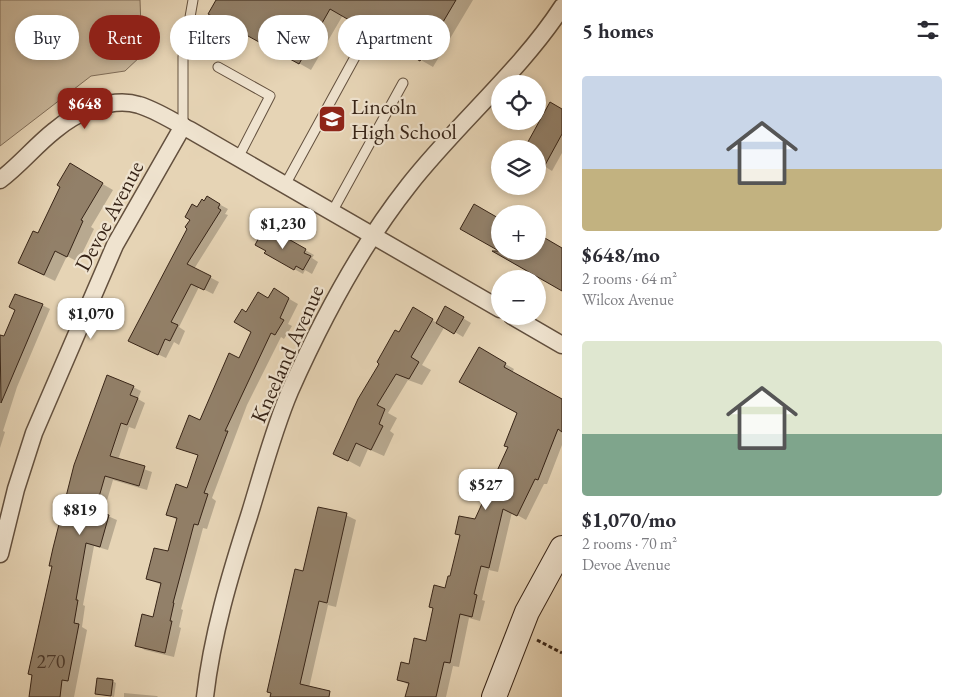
<!DOCTYPE html>
<meta charset="utf-8">
<style>
:root{--surface:#fff;--page:#f2f2f3;--text:#2b2b33;--muted:#7c7c81;--accent:#8f2418}
body{margin:0;font-family:"EB Garamond",serif;background:var(--page);color:var(--text);height:100vh;display:flex;flex-direction:column;font-size:19px;white-space:nowrap}
*{box-sizing:border-box;margin:0}
p{font-size:16px;color:var(--muted)}
.icon{flex:none;width:28px;height:28px;fill:none;stroke:currentColor;stroke-width:2;stroke-linecap:round;stroke-linejoin:round}
.map{position:relative;flex:1;overflow:hidden}
.sheet{display:flex;flex-direction:column;background:var(--surface);width:400px}
.sheet>*{flex:none}
.hud{position:absolute;left:15px;top:15px;width:471px;height:45px;display:flex;gap:10px}
.buttons{position:absolute;left:491px;top:75px;display:grid;gap:10px}
.buttons a{display:grid;place-items:center;width:55px;height:55px;border-radius:50%;background:var(--surface);box-shadow:0 2px 8px #0003;font-size:25px}
.price{position:absolute;translate:-50% -42px;padding:0 11px;border-radius:10px;background:#fff;color:#222;font-size:16px;line-height:32px;filter:drop-shadow(0 1px 2px #0008)}
.price::after{content:'';position:absolute;left:50%;top:30px;width:15px;height:11px;margin-left:-8px;background:inherit;clip-path:polygon(0 0,100% 0,50% 100%)}
.price.selected{background:var(--accent);color:#fff}
ul{padding:0;list-style:none}
li{display:grid;align-content:center;gap:10px;height:265px;padding:0 20px}
li span{display:grid;place-items:center;height:155px;border-radius:5px;color:#555}
li>.icon{margin-inline-start:auto}
span .icon{width:90px;height:90px;fill:#fffc;stroke-width:1}
li b{font-size:21px}
h2{display:flex;justify-content:space-between;align-items:center;height:60px;padding:0 20px;font-size:21px}
.chip{padding:0 18px;border-radius:22px;background:var(--surface);box-shadow:0 2px 8px #0003;font-size:18px;line-height:45px}
.chip.selected{background:var(--accent);color:#fff}
main{display:flex;flex:1;min-height:0}
.map>svg:first-child{display:block}
</style>
<main>
<div class="map">
<svg width="562" height="697" viewBox="0 0 562 697">
<rect width="100%" height="100%" fill="#e6d4b5"/>
<filter id="stains"><feTurbulence type="fractalNoise" baseFrequency=".004" numOctaves="4"/><feColorMatrix values="0 0 0 0 .2 0 0 0 0 .09 0 0 0 0 .02 0 0 0 .5 -.17"/></filter>
<radialGradient id="worn" r=".72"><stop offset=".6" stop-color="#630" stop-opacity="0"/><stop offset="1" stop-color="#630" stop-opacity=".3"/></radialGradient>
<path fill="#c8b69a" stroke="#806d58" d="M0 0H140L142 55 125 71 91 76 0 146Z"/>
<g fill="#0003">
<path d="M218 0H473L433 67 343 15 311 70 210 13Z"/>
<path d="M562 110V153L552 171 538 162V149Z"/>
<path d="M70 165 113 190 91 227 94 229 78 262 67 256 55 281 30 269 39 234Z"/>
<path d="M208 198 228 209 225 214 228 215 194 269 219 282 213 294 199 287 179 327 185 331 179 345 174 342 166 358 138 345 198 209Z"/>
<path d="M277 234 314 255 312 258 318 262 312 274 305 270 303 274 266 253Z"/>
<path d="M274 290 298 304 288 324 292 326 284 339 281 337 247 405 212 498 216 501 207 529 203 528 181 609 183 610 179 627 181 628 174 657 145 650 136 645 154 619 162 585 147 579 168 553 177 520 168 514 188 489 199 456 187 451 201 421 240 360 253 332 247 313 268 300Z"/>
<path d="M42 305 50 309 17 387 3 431 5 432 0 448V344L3 337 5 338Z"/>
<path d="M446 308 471 323 463 337 445 326 422 365 431 370 422 385 408 380 388 413 397 418 390 431 394 434 384 456 368 449 360 467 334 453 414 309 437 323Z"/>
<path d="M480 349 514 369 512 373 562 399V445L547 484H544L526 520 512 512 498 572 489 570 482 600 485 601 480 621 469 618 459 667 453 666 446 697H407L409 685 398 679 427 642 451 578 461 535 456 533 476 521 509 447 518 412Z"/>
<path d="M133 387 141 391 138 399 145 403 135 429 129 427 118 460 152 472 147 490 113 480 103 514 117 520 108 550 94 546 83 605 85 606 82 627 87 630 74 697H31L53 566Z"/>
<path d="M346 515 356 520 336 607 328 605 309 688 323 697H272L304 572Z"/>
<path d="M112 681 116 683 114 697 96 693Z"/>
<path d="M124 693 157 696 158 697H124Z"/>
</g>
<g fill="#928069" stroke="#372417">
<path d="M216 0H456L420 61 330 9 299 64 208 14Z"/>
<path d="M550 102 562 109V134L538 178V149H524Z"/>
<path d="M70 163 103 183 81 220 83 221 67 257 55 251 44 275 18 263 33 231 38 233 60 187 57 185Z"/>
<path d="M207 196 220 204 218 208 221 210 187 264 211 276 204 290 191 284 171 322 178 325 170 341 165 339 158 355 128 341 187 229 185 227 190 220 185 217 192 204 197 207 202 199 204 201Z"/>
<path d="M474 204 500 219V251H538V234L562 248V291L492 251H499L460 229Z"/>
<path d="M264 228 275 235 276 232 306 249 304 253 311 256 303 270 296 266 294 270 264 253 266 251 255 245Z"/>
<path d="M274 288 289 298 280 318 284 320 275 335 271 333 225 431H228L204 493 208 494 198 525 194 524 173 603H174L170 621H172L165 653 135 646 142 614 153 617 161 583 146 579 154 548 168 551 177 518 166 515 176 484 187 488 198 455 176 448 189 415 200 420 229 353 239 358 251 332 234 322 242 309 246 312 258 292 268 298Z"/>
<path d="M15 294 43 304 1 403 0 335 4 336 15 310 9 307Z"/>
<path d="M445 306 464 317 454 334 436 323Z"/>
<path d="M413 307 433 319 411 357 419 362 409 379 396 374 377 405 385 409 379 424 383 426 371 450 356 443 348 461 333 454 358 399 379 364 377 362 395 330 399 332Z"/>
<path d="M479 347 506 363 504 367 562 399V432L558 429 538 480 535 479 517 516 503 509 489 568 481 566 474 594 477 595 472 617 460 614 450 663 444 662 436 697H405L409 683 397 680 401 662 409 664 414 638 426 641 433 608 429 607 434 585 445 588 448 576H450L460 535 455 534 459 516 475 519 508 447 504 446 517 413 459 382Z"/>
<path d="M107 375 134 386 130 395 138 398 127 425 121 423 110 456 145 466 139 486 105 476 95 511 109 515 100 547 86 543 76 600H78L74 623 79 624 68 681 62 680 60 697H29L32 675 28 674 52 566H49L53 548 74 465Z"/>
<path d="M318 507 347 513 327 603 319 601 300 684 330 691 329 697H270L271 693 267 692 295 569 303 571Z"/>
<path d="M97 678 113 680 111 696 95 694Z"/>
</g>
<g fill="none" stroke-linecap="round" stroke-linejoin="round">
<g stroke="#63503e" stroke-width="11">
<g id="lane">
<path d="M218 67 270 96 238 158"/>
<path d="M183 126V57L193 0"/>
<path d="M285 185 355 57"/>
<path d="M332 212 403 83"/>
</g>
</g>
<g stroke="#63503e" stroke-width="19">
<g id="street">
<path d="M0 180C20 165 35 146 54 131 75 113 111 96 139 105 156 110 174 122 190 130L500 309"/>
<path d="M512 316 562 345"/>
<path d="M0 554 16 489 34 433 115 245 183 126"/>
<path d="M205 697C212 635 230 575 249 516 262 474 273 431 290 391 322 319 360 247 409 185 456 125 521 70 562 7"/>
</g>
</g>
<g stroke="#372417" stroke-width="26">
<path id="secondary" d="M494 697 527 612 562 548"/>
</g>
<path stroke="#372417" stroke-width="3" stroke-dasharray="4 2.5" stroke-linecap="butt" d="M537 640 562 653"/>
<use href="#lane" stroke="#efe3cf" stroke-width="9"/>
<use href="#street" stroke="#efe3cf" stroke-width="16"/>
<use href="#secondary" stroke="#efe3cf" stroke-width="24"/>
</g>
<defs>
<g id="school-square" transform="scale(1.4375)"><rect x="-9" y="-9" width="18" height="18" rx="4" fill="#8f2418" stroke="#efe3cf"/><path d="M0-5L7-2L0 1L-7-2ZM-4 1L0 2.5L4 1V4Q0 6-4 4Z" fill="#fff"/></g>
</defs>
<g fill-rule="evenodd">
<use href="#school-square" x="332" y="119"/>
</g>
<g text-anchor="middle" dominant-baseline="central" stroke-width="4.5" stroke-linejoin="round" paint-order="stroke">
<g font-size="20" fill="#4e3b2c">
<text x="51" y="661">270</text>
</g>
<g font-size="22" fill="#372417" stroke="#efe3cf" text-anchor="start">
<text x="351" y="106">Lincoln<tspan x="351" dy="25">High School</tspan></text>
</g>
<g font-size="22" fill="#372417" stroke="#efe3cf">
<text transform="translate(109 216) rotate(-62)">Devoe Avenue</text>
<text transform="translate(287 354) rotate(-66)">Kneeland Avenue</text>
</g>
</g>
<rect width="100%" height="100%" filter="url(#stains)"/>
<rect width="100%" height="100%" fill="url(#worn)"/>
</svg>
<div class="buttons">
<a><svg class="icon" aria-label="locate" viewBox="0 0 24 24"><circle cx="12" cy="12" r="6"/><path d="M12 2v4M12 18v4M2 12h4M18 12h4"/></svg></a>
<a><svg class="icon" aria-label="layers" viewBox="0 0 24 24"><path d="M12 4l9 5-9 5-9-5zM3 14l9 5 9-5"/></svg></a>
<a>+</a>
<a>−</a>
</div>
<b class="price selected" style="left:85px;top:130px">$648</b>
<b class="price" style="left:283px;top:250px">$1,230</b>
<b class="price" style="left:91px;top:340px">$1,070</b>
<b class="price" style="left:486px;top:511px">$527</b>
<b class="price" style="left:80px;top:536px">$819</b>
<div class="hud">
<a class="chip">Buy</a>
<a class="chip selected">Rent</a>
<a class="chip">Filters</a>
<a class="chip">New</a>
<a class="chip">Apartment</a>
</div>
</div>
<section class="sheet">
<h2>5 homes<svg class="icon" aria-label="filters" viewBox="0 0 24 24"><path d="M4 7h16M4 17h16"/><circle cx="9" cy="7" r="2"/><circle cx="15" cy="17" r="2"/></svg></h2>
<ul>
<li><span style="background:linear-gradient(#c9d6e8 60%,#c2b280 0)"><svg class="icon" aria-label="home" viewBox="0 0 24 24"><path d="M3 11l9-7 9 7M6 9v11h12V9"/></svg></span><div><b>$648/mo</b><p>2 rooms · 64 m²</p><p>Wilcox Avenue</p></div></li>
<li><span style="background:linear-gradient(#dfe7d0 60%,#7fa58c 0)"><svg class="icon" aria-label="home" viewBox="0 0 24 24"><path d="M3 11l9-7 9 7M6 9v11h12V9"/></svg></span><div><b>$1,070/mo</b><p>2 rooms · 70 m²</p><p>Devoe Avenue</p></div></li>
</ul>
</section>
</main>
